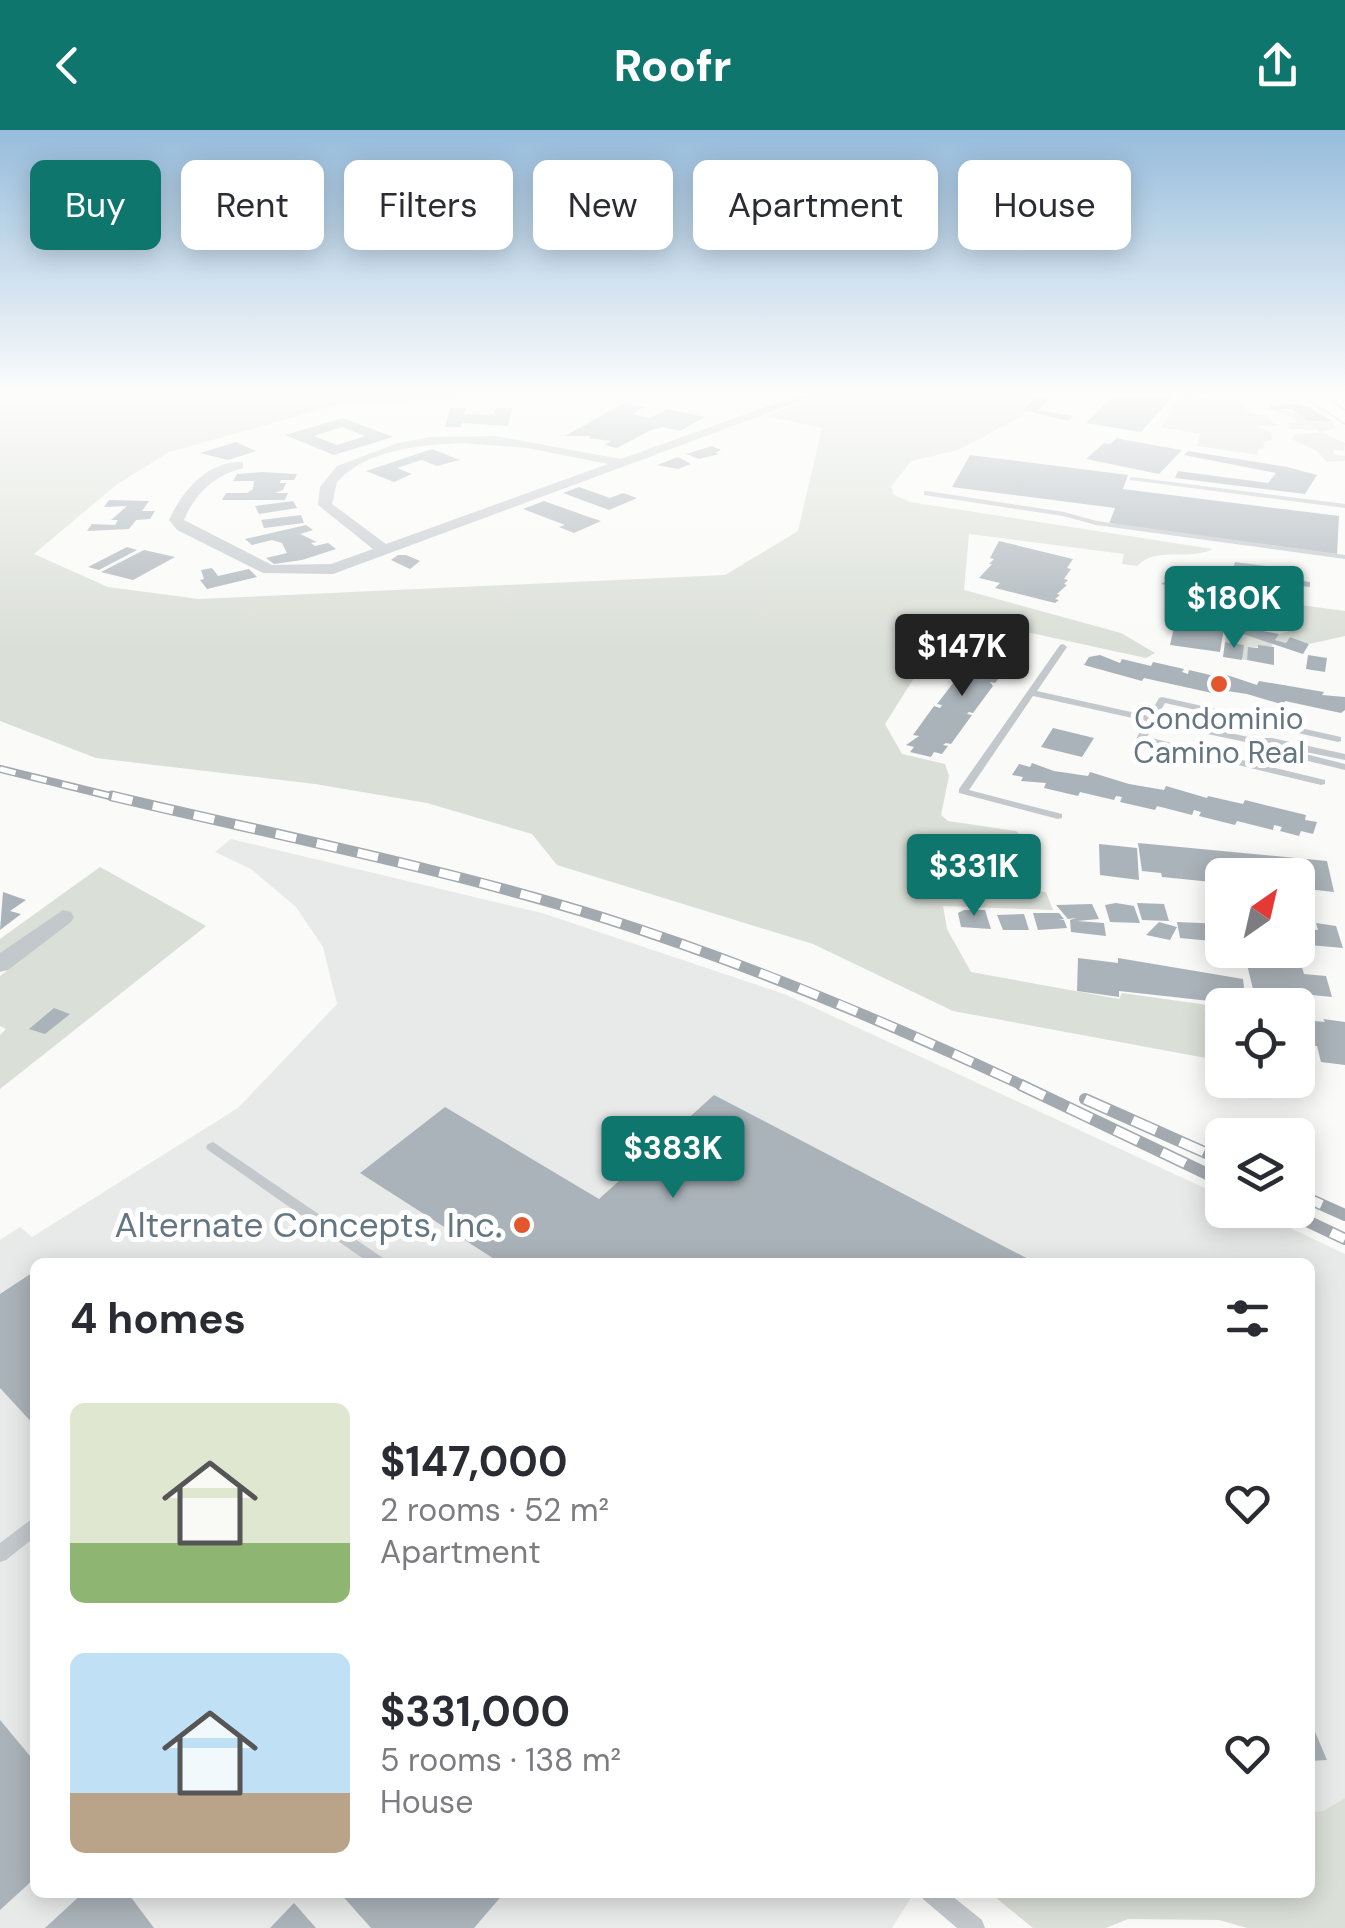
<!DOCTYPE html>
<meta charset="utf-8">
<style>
:root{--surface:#fff;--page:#f2f2f3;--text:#2b2b33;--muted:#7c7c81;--accent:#0f766e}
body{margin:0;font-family:"DM Sans",sans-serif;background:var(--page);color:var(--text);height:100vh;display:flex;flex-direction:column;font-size:38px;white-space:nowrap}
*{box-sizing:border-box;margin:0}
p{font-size:32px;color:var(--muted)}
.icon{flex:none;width:55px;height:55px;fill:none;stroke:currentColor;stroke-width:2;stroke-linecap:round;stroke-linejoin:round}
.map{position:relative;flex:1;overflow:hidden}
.drawer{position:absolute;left:30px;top:1128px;width:1285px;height:640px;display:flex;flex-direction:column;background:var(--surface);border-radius:15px;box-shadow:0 5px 25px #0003}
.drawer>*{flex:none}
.top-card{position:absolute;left:30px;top:30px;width:1285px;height:90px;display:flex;gap:20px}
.needle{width:65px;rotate:34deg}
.buttons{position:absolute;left:1205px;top:728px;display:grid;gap:20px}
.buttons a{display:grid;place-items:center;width:110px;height:110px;border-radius:15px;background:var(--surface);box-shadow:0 5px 25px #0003;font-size:50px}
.price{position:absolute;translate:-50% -85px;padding:0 22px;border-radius:10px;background:var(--accent);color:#fff;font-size:32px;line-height:65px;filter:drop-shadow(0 2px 5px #0008)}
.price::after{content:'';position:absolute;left:50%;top:60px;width:30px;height:22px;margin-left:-15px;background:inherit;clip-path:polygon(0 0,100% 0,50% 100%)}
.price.on{background:#222;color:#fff}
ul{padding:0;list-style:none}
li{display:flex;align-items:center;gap:30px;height:250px;padding:0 40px}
li span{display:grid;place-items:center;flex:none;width:280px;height:200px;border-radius:15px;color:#555}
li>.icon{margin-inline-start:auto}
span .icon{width:120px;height:120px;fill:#fffc;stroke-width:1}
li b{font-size:42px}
h2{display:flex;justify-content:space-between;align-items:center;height:120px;padding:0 40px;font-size:42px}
.tag{padding:0 35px;border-radius:15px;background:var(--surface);box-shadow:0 5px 25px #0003;font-size:35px;line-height:90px}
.tag.on{background:var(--accent);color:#fff}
header{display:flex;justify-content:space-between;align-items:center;height:130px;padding:0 40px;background:var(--accent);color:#fff;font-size:45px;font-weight:800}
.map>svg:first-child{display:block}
</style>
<header><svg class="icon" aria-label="back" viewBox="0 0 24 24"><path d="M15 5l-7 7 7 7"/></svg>Roofr<svg class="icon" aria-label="share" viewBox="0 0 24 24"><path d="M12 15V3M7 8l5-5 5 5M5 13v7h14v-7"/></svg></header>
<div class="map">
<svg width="1345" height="1798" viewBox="0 0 1345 1798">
<rect width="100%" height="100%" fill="#fafaf8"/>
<path fill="#e8e9e9" d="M231 709 542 783 787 865 1222 1066V1080H1252L1345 1124V1668L1323 1681 1310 1682V1132H35V1762L914 1763 892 1798H0V1110L20 1097 32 1107 238 978 337 874 323 817 296 777 251 739 215 722Z"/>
<g fill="#dadfd7">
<path d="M0 266H535L337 275 169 322 116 355 34 424 108 457 199 469 725 445 798 401 822 298 765 286 818 266H1033L1026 274 1024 285 958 320 911 331 891 357 894 365 910 372 1213 419C1190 431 1155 416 1137 436L1122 434 1124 424 969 404 964 460 1121 503 1155 523 1146 528 953 486 885 594 902 624 945 634 949 646 941 685 948 691 1016 701 1027 711 1011 720 1013 758 1046 762 1053 780 943 776 947 799 971 842 1119 869 1122 863 1222 877V931L953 881 813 814 557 735 532 704 427 673 315 654 96 628 0 591Z"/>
<path d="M1185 266 1237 272 1252 284 1268 286 1271 292 1281 296H1257L1271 302 1272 310 1263 312 1265 318 1259 319 1257 325 1197 316 1200 304 1161 297 1173 282 1170 274Z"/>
<path d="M1266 278C1290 278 1307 291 1332 291L1336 298 1322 302 1345 313 1344 321 1333 320V324L1345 326V331L1327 332 1317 321 1291 309 1295 304 1319 303V300L1289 299 1288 292 1296 293 1295 288Z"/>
<path d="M1222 464 1345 481V506L1309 514 1290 507 1286 513 1275 510 1279 504 1290 501 1294 492 1305 490 1299 487 1232 496 1228 499 1273 513 1272 516 1249 517 1247 530H1244L1225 512 1228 474 1214 471Z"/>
<path d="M100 737 206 796 0 959V905L6 899 0 896V846L14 835 0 828V809Z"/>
<path d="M1345 1668V1798H1247L1219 1790 1128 1789 1106 1798H1033L990 1763 1310 1762V1682L1323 1681Z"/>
</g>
<g fill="#aab3b9" fill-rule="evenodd">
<path d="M1036 266H1051L1038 280 1073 286 1068 291 1023 280Z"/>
<path d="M1113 266H1173L1141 302 1086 293Z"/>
<path d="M624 273 645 277 632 284 650 288 667 279 705 287 680 301 662 297 649 301 617 318 604 315 611 311 588 308 591 306H565Z"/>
<path d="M1294 274 1308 277 1332 291H1308L1292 279H1270V275Z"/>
<path d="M450 278H466L464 284 484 285 494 284 496 278H512L508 296 462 293 461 297H445Z"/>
<path d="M343 288 393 307 334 325 285 305ZM342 297 365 306 337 315 314 306Z"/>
<path d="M1117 308 1125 310 1182 320 1159 344 1086 329 1104 313 1110 314Z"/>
<path d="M236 312 256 321 228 330 200 323Z"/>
<path d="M712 316 721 320 715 323 719 324 699 329 686 324Z"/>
<path d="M432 319 460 330 437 336 422 330 397 338 412 344 394 352 366 341Z"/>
<path d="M1188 321 1287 337 1317 345 1305 364 1175 348 1178 341 1268 353 1276 343 1184 325Z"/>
<path d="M970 325 1128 345 1123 359 1339 386 1337 424 1109 394 1115 378 952 357Z"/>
<path d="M678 327 691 334 678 339 657 335Z"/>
<path d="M262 342 297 344 294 350H281L280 353H286L283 360 275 363H288L285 370H222L226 363H247L253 359 254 351H233L237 344Z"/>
<path d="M579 357 610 368 623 363 637 368 609 380 563 363Z"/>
<path d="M109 370 149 371 142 381H155L150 389 136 390 129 399 87 401 92 394 115 395 118 390H111L127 376 104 377Z"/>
<path d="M293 371 297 378 259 384 255 376Z"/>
<path d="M544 371 586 386 601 391 574 403 559 397 565 395 523 379Z"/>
<path d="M301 385 304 393 264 398 261 390Z"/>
<path d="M306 395 313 400 300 404 317 412 311 413 315 416 328 413 336 419 302 430 274 434 266 428 287 423 282 413 272 410 252 415 245 409Z"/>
<path d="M999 411 1073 429 1067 438 1071 439 1064 449 1068 450 1064 454 1067 455 1057 464 1060 465 1055 469 1059 470 1055 473 995 458 1000 453 979 448 992 434H989L994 429 990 428Z"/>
<path d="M127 417 137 420 99 440 88 437Z"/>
<path d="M144 420 175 427 133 450 101 442Z"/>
<path d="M398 425H406L420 431 410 439 391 430Z"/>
<path d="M1235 432 1297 440 1295 450 1310 452V457L1295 455 1293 469 1202 455 1203 451H1208L1213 437 1233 438Z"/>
<path d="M212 438 218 446 249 439 257 447 207 459 200 450 204 449 201 440Z"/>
<path d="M1180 443 1197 447 1180 458 1161 454Z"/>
<path d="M1181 467 1228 474 1220 522 1170 515Z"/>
<path d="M1245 489 1268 495 1263 501 1279 504 1275 510 1286 513 1290 507 1309 514 1303 524 1228 499 1238 497Z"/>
<path d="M996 510 1014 514 1011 518 1019 519 1009 527 1014 528 995 553 990 552 993 556 973 583 969 582 967 584 972 585 951 614 946 613 943 615 948 616 942 624 934 622 931 627 910 622 914 617 906 615 919 606 913 605 934 576 940 578 942 575 937 574 957 548 963 549 959 545 978 520 984 522 981 518 985 512 993 514Z"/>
<path d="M1225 512 1244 515 1242 530 1223 527Z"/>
<path d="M1258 515 1274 517V535L1247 530 1248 517 1258 518Z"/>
<path d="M1100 525 1120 533 1122 529 1151 536 1153 532 1184 539 1182 542 1188 544 1189 540 1219 547 1221 543 1257 555 1259 551 1324 562 1322 565 1345 567V580L1341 583 1285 571 1284 575 1247 564 1214 559 1212 563 1144 548 1142 551 1084 535 1089 527Z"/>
<path d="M1308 525 1327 528 1325 542 1306 539Z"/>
<path d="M1053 598 1094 608 1082 627 1041 617Z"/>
<path d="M1032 633 1054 641 1088 646 1090 642 1129 654 1164 660 1166 656 1207 668 1208 666 1243 674 1245 670 1306 685 1305 690 1317 692 1313 704 1301 701 1299 706 1280 701 1282 697 1274 695 1273 700 1237 691 1235 695 1199 686 1201 682 1194 680 1192 685 1157 676 1155 680 1120 672 1122 667 1116 666 1114 670 1080 662 1078 666 1044 658 1046 653 1021 651 1023 647 1012 645 1019 634 1030 637Z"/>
<path d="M1138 713 1327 731 1334 762 1298 758V745H1222V753L1162 747 1161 743 1142 741Z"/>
<path d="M1099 714 1137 718 1139 750 1100 745Z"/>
<path d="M3 762 26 770 10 781 21 784 0 800Z"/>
<path d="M1116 773 1134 776 1140 793 1110 792 1105 775Z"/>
<path d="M1137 773 1164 774 1169 791 1142 790Z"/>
<path d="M1092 774 1099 789 1077 791 1104 793 1106 806 1071 802 1070 790 1076 788 1068 789 1056 775Z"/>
<path d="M964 780H985L991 799 961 797 958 783Z"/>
<path d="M1033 783H1059L1064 789H1059L1064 790 1067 798 1038 800Z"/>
<path d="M1024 784 1029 800H1003L997 785Z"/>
<path d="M1159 792 1177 797 1170 810 1146 805Z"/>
<path d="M1177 792 1222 794V812L1180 808Z"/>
<path d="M1316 793 1336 796 1343 818 1298 814V798L1318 800Z"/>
<path d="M1078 828 1118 833V828L1243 849 1246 875 1119 861V867L1077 861Z"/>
<path d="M1247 835 1302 837 1304 844 1326 846 1332 867 1253 859Z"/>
<path d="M54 878 70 884 45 904 29 899Z"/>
<path d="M1323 889 1345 892V935L1321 932 1317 916 1309 915 1303 890 1325 892Z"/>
<path d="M714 965 1034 1132H499L360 1043 445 977 599 1069Z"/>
<path d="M35 1141V1296L0 1258V1164Z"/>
<path d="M0 1590 35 1632V1748L0 1780Z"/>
<path d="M1310 1590 1327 1630 1310 1631Z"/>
<path d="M84 1762H127L154 1798H45Z"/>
<path d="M339 1762H505L474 1798H371Z"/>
<path d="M294 1773 316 1798H270Z"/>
</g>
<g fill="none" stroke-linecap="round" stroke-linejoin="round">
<g stroke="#b3babf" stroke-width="3">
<path id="secondary" d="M1304 266H1323L1345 281V293Z"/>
</g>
<g fill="#c3c8cc" fill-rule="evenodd">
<path d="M1132 347 1345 374V378L1130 350V348Z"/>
<path d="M927 361 1064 382 1097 391 1345 425V429L1096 395 1063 386 924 365V361Z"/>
<path d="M1063 514 1067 517 1037 561 1149 586 1159 568 1162 567 1341 607V611L1338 612 1165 573 1157 587 1253 608H1272L1345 624V630L1266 614 1345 634V640L1263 620 1250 613 1155 593 1147 607 1325 650V654L1321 655 1138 611 1136 609 1146 591 1033 566 969 660 1062 684V688L1058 689 959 663V659L1060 515Z"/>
<path d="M213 1012 383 1128 385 1132H368L208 1020 206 1017 208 1014Z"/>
<path d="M35 1389V1407L6 1430 0 1432V1413L29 1391Z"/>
<path d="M920 1762H947L982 1790 985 1798H957L923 1769Z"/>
</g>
<g fill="#c3c8cc" fill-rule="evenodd">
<path d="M796 266H814L333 444 263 443 177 400 169 390C182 361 208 330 243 332V338C215 345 195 363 184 390L272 435 331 434 373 419 318 375 320 357 337 336 398 313 430 307 495 306 621 329ZM462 313 527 318 608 334 386 414 332 374 337 352C367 319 421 315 462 313Z"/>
<path d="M63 780 71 782 74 787 71 792 8 840 0 842V823Z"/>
</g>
<use href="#secondary" fill="#fff" fill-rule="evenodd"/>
<g stroke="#a2aab0" stroke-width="8">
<path id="rail-far2" d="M0 639 122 669"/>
</g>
<g stroke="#a2aab0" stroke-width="11">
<path id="rail-far1" d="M112 666C276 705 443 738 604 788 749 834 889 893 1026 957"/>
</g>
<g stroke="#a2aab0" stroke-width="12">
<g id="rail">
<path d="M1021 955 1222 1051"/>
<path d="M1085 969 1222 1030"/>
<path d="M1298 1064 1345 1085"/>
<path d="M1284 1080 1345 1109"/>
</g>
</g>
<use href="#rail-far2" stroke="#fff" stroke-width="5" stroke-dasharray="16" stroke-linecap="butt"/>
<use href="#rail-far1" stroke="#fff" stroke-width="8" stroke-dasharray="21" stroke-linecap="butt"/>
<use href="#rail" stroke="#fff" stroke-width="9" stroke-dasharray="26" stroke-linecap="butt"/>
</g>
<linearGradient id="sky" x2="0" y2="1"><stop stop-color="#96bcdc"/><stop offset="0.51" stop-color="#fdfdfc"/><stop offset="1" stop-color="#fdfdfc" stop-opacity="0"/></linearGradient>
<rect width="1345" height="518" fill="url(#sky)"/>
<g fill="#e4572e" stroke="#fff" stroke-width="4">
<circle cx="1219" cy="554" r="10"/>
<circle cx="522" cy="1095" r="10"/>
</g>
<g text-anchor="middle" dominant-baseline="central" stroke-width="10" stroke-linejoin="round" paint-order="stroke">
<g font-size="30" fill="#657683" stroke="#fff">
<text x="1219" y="588">Condominio<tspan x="1219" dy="34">Camino Real</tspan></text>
</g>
<g font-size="35" fill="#657683" stroke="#fff" text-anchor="end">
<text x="502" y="1095">Alternate Concepts, Inc.</text>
</g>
</g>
</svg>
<div class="buttons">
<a><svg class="needle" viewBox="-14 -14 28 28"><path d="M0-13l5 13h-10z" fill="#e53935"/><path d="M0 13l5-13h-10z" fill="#7c7c81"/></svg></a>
<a><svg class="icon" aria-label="locate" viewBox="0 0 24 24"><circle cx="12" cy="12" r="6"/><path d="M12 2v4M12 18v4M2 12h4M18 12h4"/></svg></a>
<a><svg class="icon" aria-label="layers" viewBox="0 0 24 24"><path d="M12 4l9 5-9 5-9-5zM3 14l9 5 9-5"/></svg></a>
</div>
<b class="price" style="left:1234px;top:521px">$180K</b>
<b class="price on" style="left:962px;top:569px">$147K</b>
<b class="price" style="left:974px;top:789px">$331K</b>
<b class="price" style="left:673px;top:1071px">$383K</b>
<div class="top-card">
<a class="tag on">Buy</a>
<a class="tag">Rent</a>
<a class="tag">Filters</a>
<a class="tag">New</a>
<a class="tag">Apartment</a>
<a class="tag">House</a>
</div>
<section class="drawer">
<h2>4 homes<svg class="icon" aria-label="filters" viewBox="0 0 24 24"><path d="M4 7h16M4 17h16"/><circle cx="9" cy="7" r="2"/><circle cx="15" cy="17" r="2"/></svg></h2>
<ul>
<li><span style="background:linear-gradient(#dfe7d0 70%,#8fb573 0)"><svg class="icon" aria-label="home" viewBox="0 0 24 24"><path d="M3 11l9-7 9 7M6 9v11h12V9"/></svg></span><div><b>$147,000</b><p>2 rooms · 52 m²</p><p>Apartment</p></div><svg class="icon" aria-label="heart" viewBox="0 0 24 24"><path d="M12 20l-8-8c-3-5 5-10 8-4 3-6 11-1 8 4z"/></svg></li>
<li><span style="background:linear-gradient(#bfe0f5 70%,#b9a48a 0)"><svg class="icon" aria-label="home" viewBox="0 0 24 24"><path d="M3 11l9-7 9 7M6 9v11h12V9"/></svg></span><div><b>$331,000</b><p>5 rooms · 138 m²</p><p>House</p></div><svg class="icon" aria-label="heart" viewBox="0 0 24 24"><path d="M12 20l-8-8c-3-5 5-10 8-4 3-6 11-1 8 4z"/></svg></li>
</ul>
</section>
</div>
